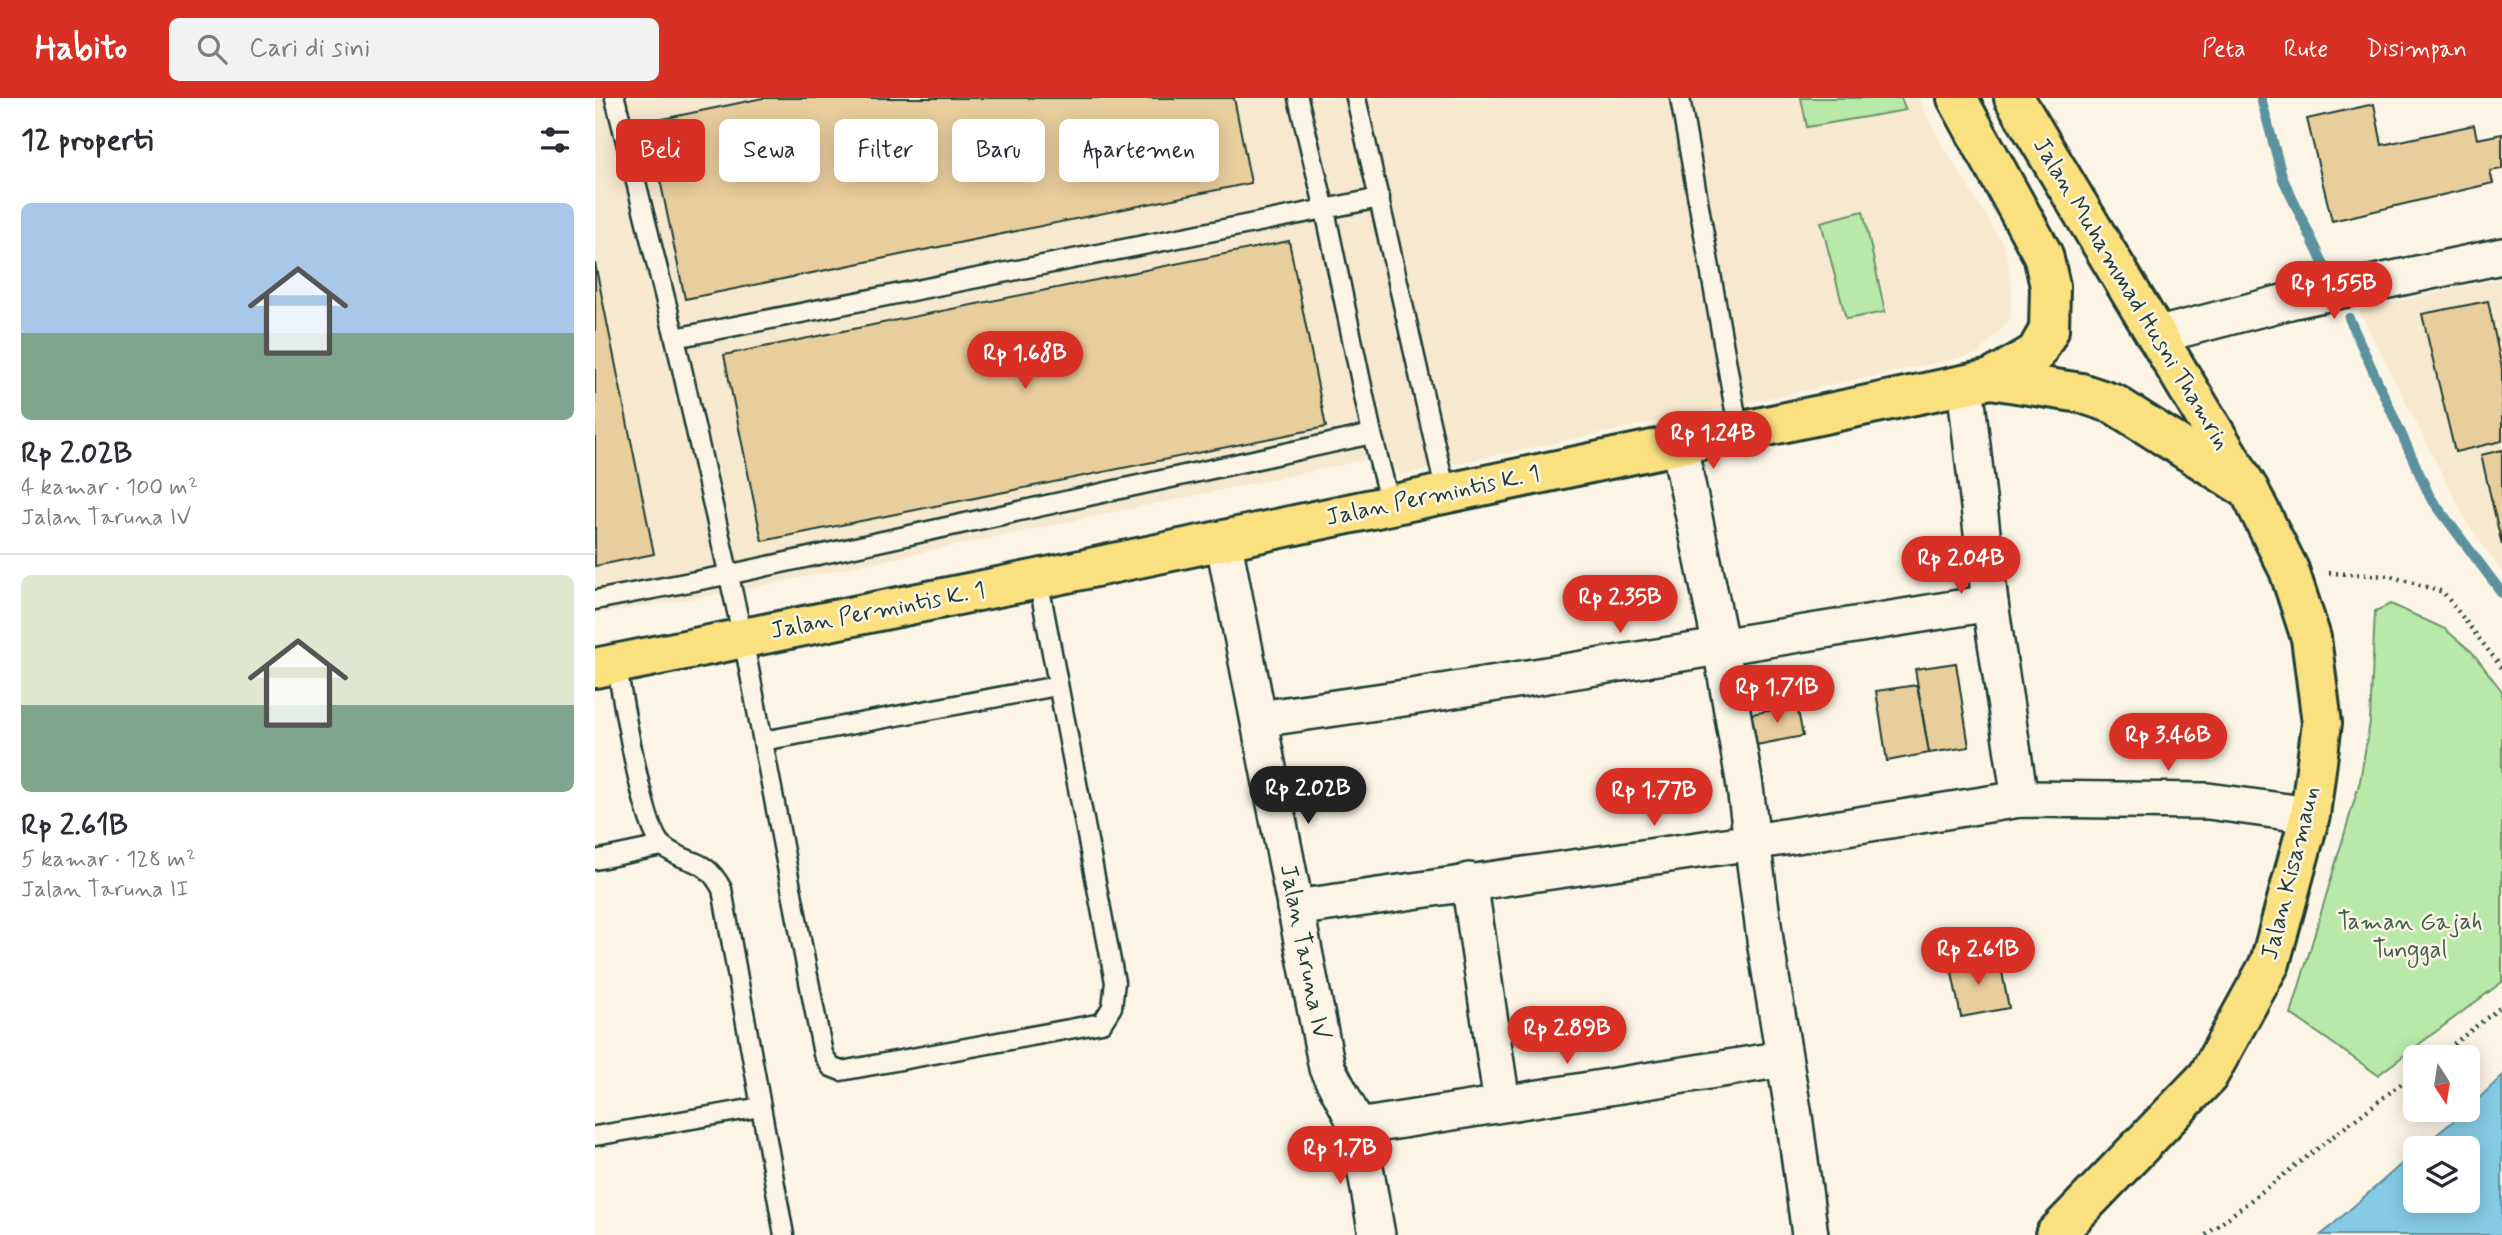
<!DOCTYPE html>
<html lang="id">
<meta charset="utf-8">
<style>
:root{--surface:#fff;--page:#f2f2f3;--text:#2b2b33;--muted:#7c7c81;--line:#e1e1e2;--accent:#d93025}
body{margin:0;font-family:Mynerve,sans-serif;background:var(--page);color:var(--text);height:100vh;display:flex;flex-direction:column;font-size:26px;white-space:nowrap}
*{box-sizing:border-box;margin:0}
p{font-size:23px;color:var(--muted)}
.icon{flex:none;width:38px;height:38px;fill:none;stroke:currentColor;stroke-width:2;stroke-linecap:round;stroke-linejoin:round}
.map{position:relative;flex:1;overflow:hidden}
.side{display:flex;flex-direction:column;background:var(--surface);width:595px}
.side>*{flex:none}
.guide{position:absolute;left:21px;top:21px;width:665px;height:63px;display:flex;gap:14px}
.needle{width:46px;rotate:168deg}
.tools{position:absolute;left:1808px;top:947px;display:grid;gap:14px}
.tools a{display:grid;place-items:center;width:77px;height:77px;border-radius:10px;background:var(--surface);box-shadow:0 4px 18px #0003;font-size:35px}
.price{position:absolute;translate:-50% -60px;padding:0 16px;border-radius:24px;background:var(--accent);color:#fff;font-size:23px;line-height:46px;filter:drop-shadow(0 2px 4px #0008)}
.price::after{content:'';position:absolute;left:50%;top:42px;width:21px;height:16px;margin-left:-10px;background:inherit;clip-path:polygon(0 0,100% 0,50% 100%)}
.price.on{background:#222;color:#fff}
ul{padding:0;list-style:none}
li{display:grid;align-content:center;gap:14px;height:371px;padding:0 21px}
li+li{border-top:2px solid var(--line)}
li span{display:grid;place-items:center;height:217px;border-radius:10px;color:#555}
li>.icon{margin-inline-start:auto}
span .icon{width:126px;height:126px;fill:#fffc;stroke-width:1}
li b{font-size:30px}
h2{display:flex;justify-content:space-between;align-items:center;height:84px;padding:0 21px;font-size:30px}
.pill{padding:0 24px;border-radius:10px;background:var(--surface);box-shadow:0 4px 18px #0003;font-size:24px;line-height:63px}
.pill.on{background:var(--accent);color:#fff}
header{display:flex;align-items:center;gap:42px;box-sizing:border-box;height:98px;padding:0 35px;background:var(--accent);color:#fff}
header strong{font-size:33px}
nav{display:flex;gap:38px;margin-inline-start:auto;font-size:24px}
.search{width:490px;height:63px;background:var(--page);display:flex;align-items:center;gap:18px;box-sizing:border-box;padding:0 24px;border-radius:10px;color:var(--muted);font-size:26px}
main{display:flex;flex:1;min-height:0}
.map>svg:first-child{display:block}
</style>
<header>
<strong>Habito</strong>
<div class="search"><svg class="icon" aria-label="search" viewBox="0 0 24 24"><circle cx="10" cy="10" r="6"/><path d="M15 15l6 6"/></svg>Cari di sini</div>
<nav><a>Peta</a><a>Rute</a><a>Disimpan</a></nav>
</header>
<main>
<section class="side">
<h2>12 properti<svg class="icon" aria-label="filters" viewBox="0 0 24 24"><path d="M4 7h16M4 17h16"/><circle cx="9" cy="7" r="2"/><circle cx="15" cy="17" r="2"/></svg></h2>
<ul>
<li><span style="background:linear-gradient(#a9c7e8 60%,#7fa58c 0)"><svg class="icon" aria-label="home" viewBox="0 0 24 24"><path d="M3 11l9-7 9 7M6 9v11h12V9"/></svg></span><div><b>Rp 2.02B</b><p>4 kamar · 100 m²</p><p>Jalan Taruna IV</p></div></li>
<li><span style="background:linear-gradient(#dfe7d0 60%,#7fa58c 0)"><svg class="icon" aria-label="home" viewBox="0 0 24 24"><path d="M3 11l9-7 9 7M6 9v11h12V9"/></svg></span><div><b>Rp 2.61B</b><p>5 kamar · 128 m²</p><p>Jalan Taruna II</p></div></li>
</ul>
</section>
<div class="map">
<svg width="1907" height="1137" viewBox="0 0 1907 1137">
<rect width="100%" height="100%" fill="#fcf5e5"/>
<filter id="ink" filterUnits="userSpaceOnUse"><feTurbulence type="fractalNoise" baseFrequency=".0143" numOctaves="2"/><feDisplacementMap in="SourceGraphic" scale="14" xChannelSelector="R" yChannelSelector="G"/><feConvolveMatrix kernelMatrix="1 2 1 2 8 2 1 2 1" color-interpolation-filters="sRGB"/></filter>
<g filter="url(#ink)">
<g fill="#f6e9cf">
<path d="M0 0H1324L1341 36 1411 151 1417 196 1414 223 1383 256 807 377 784 359 137 494 0 516Z"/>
<path d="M1907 180V474L1872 425 1764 212Z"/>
</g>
<g fill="#b8e9a8" stroke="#6c936e" stroke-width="2">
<path d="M1206 0H1306L1311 12 1212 29Z"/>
<path d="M1268 113 1290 214 1251 221 1226 124Z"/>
<path d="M1796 506 1850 531 1877 554 1907 593V884L1783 977 1696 916 1765 683 1775 624 1780 513Z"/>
</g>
<path fill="#85cbe6" stroke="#5c929f" stroke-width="2" d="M1907 978V1137H1726L1820 1054V1102H1872V1050H1825L1872 1012Z"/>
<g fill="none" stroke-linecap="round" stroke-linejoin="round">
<g stroke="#5c929f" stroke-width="10">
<path d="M1666 0 1688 81 1729 167"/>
<path d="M1754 220 1835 399 1907 495"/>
</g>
</g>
<g fill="#e9ce9d" stroke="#1f3d34" stroke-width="2">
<path d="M168 0H639L656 85 90 201 53 24Z"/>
<path d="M1779 6 1787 47 1879 27 1882 41 1907 36V71L1895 73 1898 85 1737 123 1712 21Z"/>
<path d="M694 143 731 329 167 443 129 257Z"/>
<path d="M0 165 59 456 0 468Z"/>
<path d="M1893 203 1907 271V343L1860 354 1827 216Z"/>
<path d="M1907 352V447L1886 357Z"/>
<path d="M1361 565 1374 649 1334 655 1320 571Z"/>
<path d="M1322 587 1334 655 1292 663 1281 593Z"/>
<path d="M1202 608 1208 638 1161 647 1156 616Z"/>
<path d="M1378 855 1382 873 1406 869 1414 910 1366 919 1354 860Z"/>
</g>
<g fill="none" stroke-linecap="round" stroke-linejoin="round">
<g stroke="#1f3d34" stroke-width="23">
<g id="lane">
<path d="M20 0 80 240 148 540 228 956 236 969 246 973 507 925 517 909 520 884 443 481"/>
<path d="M703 0 730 112 777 336 795 406"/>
<path d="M761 0 851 395"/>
<path d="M1085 0 1144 335"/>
<path d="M80 240 785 100"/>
<path d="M0 502 132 477 777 336"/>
<path d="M21 566C28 598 47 731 68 748 92 768 108 756 127 791L189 1137"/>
<path d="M168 643 462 588"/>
<path d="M0 762 67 748"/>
<path d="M0 1038 166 1009"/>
</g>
</g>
<g stroke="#1f3d34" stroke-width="40">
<g id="street">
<path d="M1560 238 1695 203 1907 158"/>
<path d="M1370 286 1395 505 1425 701"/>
<path d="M1084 347 1126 549 1149 682 1171 849 1199 1018 1215 1137"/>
<path d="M628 441 732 970 763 1029 782 1137"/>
<path d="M664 621 816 599 1395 505"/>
<path d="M874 783 907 1005"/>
<path d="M700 810 1158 744 1425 701 1613 703 1715 717"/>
<path d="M763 1029 1189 961"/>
</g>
</g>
<g stroke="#1f3d34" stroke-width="44">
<g id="primary">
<path d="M1362 0 1448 157 1455 188 1454 232 1441 255 1396 281"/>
<path d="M1419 0 1654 392 1694 472 1716 540 1727 625 1715 717 1675 865 1613 978 1460 1137"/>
<path d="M0 570 443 481 1396 281 1486 295 1519 306 1654 392"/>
</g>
</g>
<g stroke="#1f3d34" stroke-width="4.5" stroke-dasharray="2 5" stroke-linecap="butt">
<path d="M1734 475 1795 478 1848 494 1907 570"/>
<path d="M1842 959 1907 908"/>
<path d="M1611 1137 1820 975"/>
</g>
<use href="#lane" stroke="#fcf5e5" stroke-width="18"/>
<use href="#street" stroke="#fcf5e5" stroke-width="35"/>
<use href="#primary" stroke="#fbe080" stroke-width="38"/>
</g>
</g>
<g text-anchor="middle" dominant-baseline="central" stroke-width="5" stroke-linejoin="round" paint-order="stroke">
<g font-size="24" fill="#1f3d34" stroke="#fcf5e5">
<text transform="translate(1536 196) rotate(59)">Jalan Muhammad Husni Thamrin</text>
<text transform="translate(838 398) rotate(-12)">Jalan Permintis K. 1</text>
<text transform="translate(283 513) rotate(-11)">Jalan Permintis K. 1</text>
<text transform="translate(1696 775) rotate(-76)">Jalan Kisamaun</text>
<text transform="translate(709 854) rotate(79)">Jalan Taruna IV</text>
</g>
<g font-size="24" fill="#3e5f4b" stroke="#fcf5e5">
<text x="1815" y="824">Taman Gajah<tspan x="1815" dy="28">Tunggal</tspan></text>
</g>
</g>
</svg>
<div class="tools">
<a><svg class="needle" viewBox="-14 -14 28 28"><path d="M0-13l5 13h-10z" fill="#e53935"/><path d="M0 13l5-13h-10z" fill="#7c7c81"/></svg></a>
<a><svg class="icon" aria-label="layers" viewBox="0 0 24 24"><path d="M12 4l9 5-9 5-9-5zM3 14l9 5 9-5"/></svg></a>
</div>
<b class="price" style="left:1739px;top:223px">Rp 1.55B</b>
<b class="price" style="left:430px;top:293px">Rp 1.68B</b>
<b class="price" style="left:1118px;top:373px">Rp 1.24B</b>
<b class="price" style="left:1366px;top:498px">Rp 2.04B</b>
<b class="price" style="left:1025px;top:537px">Rp 2.35B</b>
<b class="price" style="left:1182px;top:627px">Rp 1.71B</b>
<b class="price" style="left:1573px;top:675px">Rp 3.46B</b>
<b class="price on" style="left:713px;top:728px">Rp 2.02B</b>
<b class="price" style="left:1059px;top:730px">Rp 1.77B</b>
<b class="price" style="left:1383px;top:889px">Rp 2.61B</b>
<b class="price" style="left:972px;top:968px">Rp 2.89B</b>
<b class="price" style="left:745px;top:1088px">Rp 1.7B</b>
<div class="guide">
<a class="pill on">Beli</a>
<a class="pill">Sewa</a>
<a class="pill">Filter</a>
<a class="pill">Baru</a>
<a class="pill">Apartemen</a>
</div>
</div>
</main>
